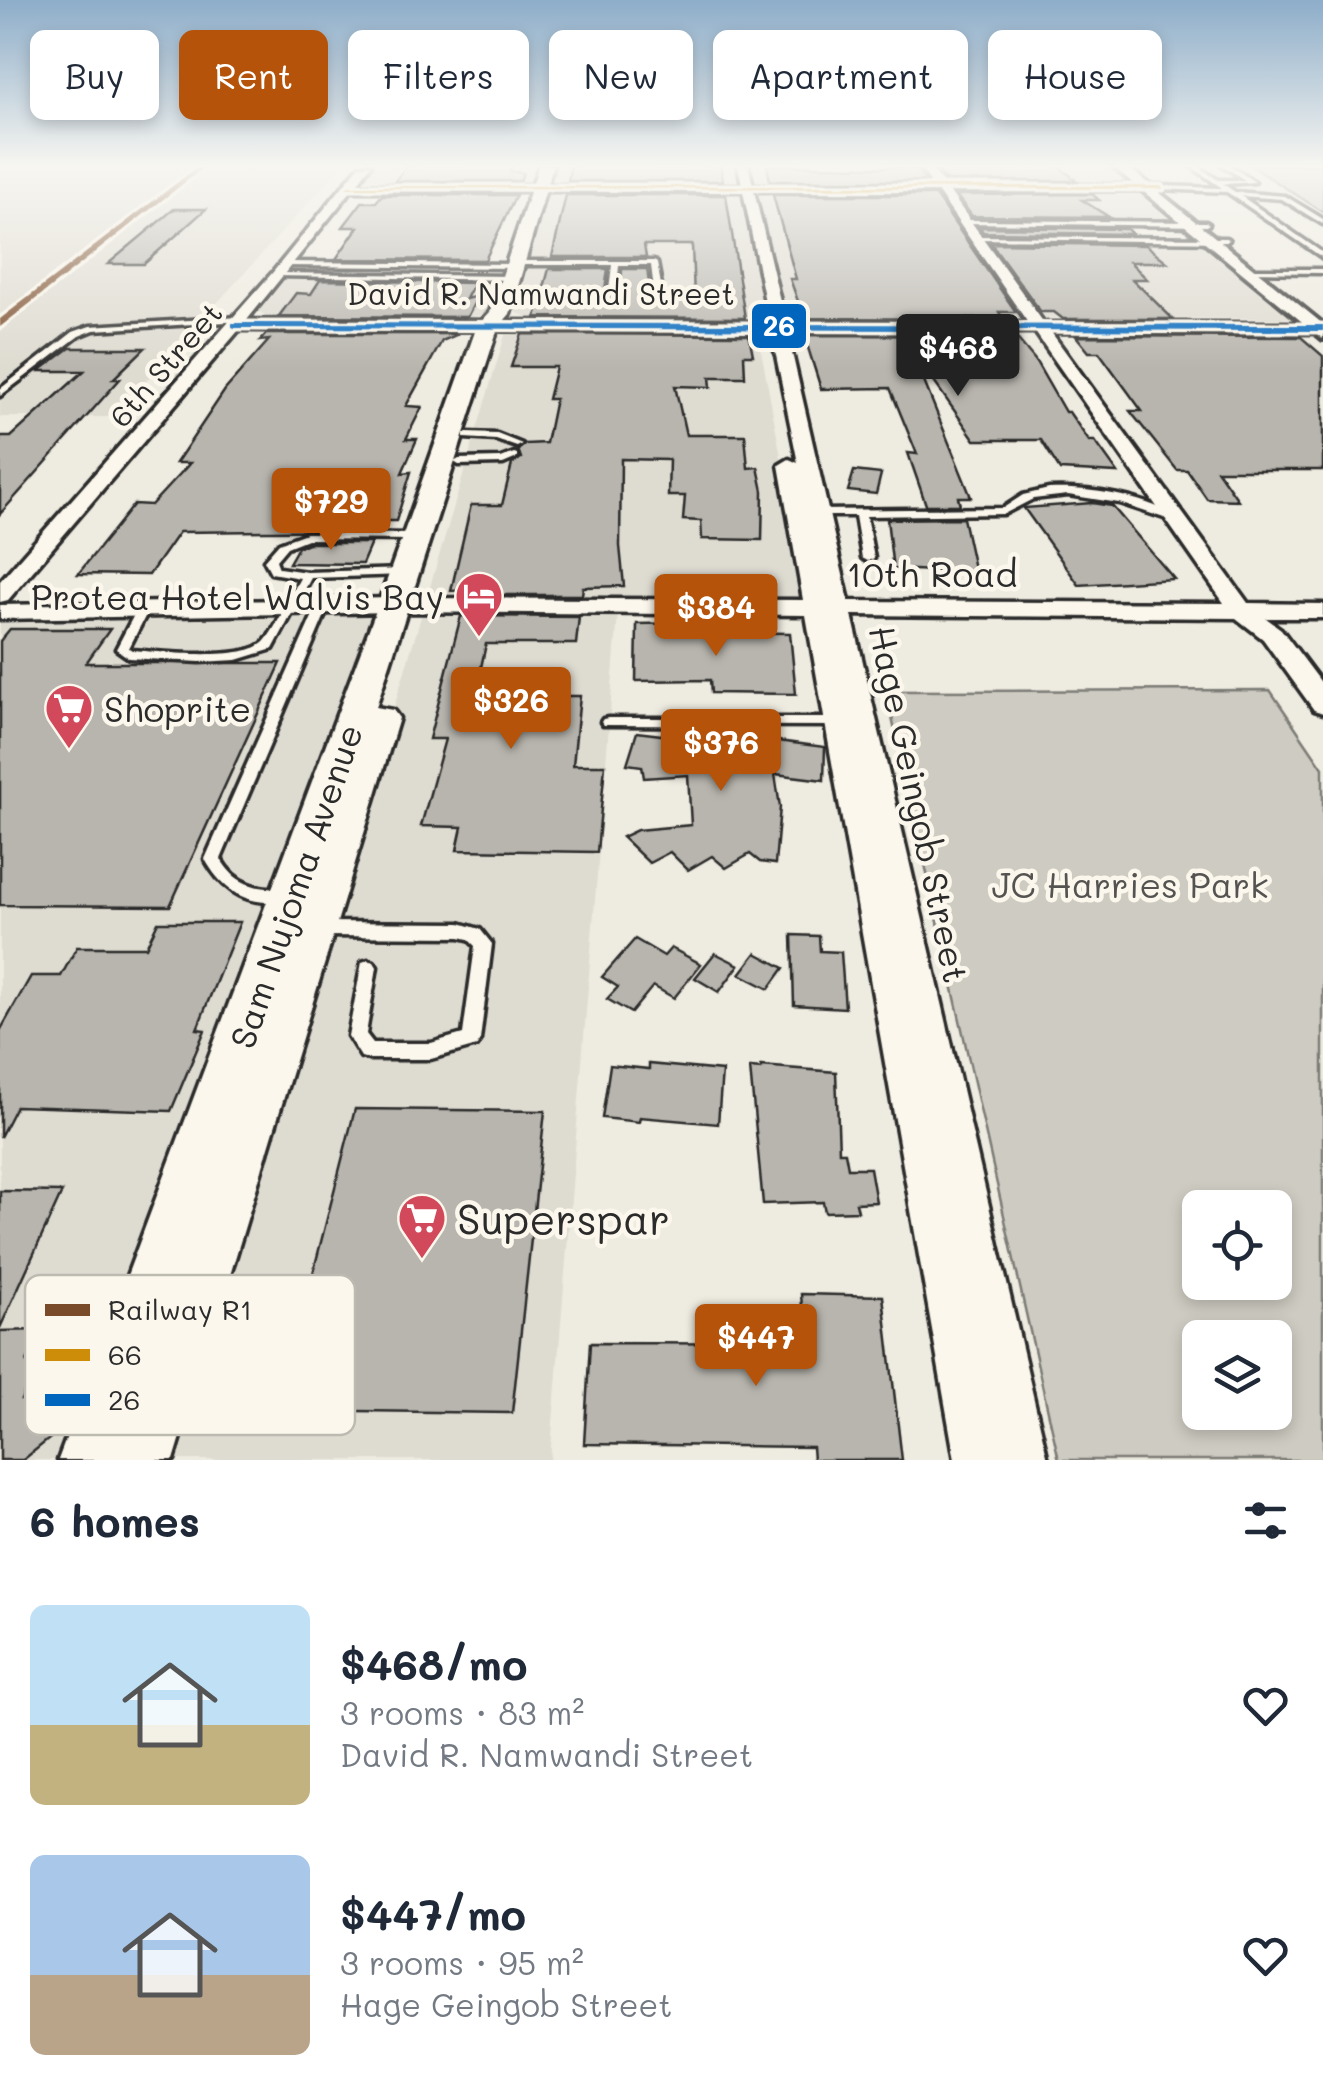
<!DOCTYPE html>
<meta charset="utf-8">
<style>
:root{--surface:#fff;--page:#f6f6f7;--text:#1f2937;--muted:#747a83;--accent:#b45309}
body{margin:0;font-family:Mali,sans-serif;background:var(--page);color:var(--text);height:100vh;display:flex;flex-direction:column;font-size:38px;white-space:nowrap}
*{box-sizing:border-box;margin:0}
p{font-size:32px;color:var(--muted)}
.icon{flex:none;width:55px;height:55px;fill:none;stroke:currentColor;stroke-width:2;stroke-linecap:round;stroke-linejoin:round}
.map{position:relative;height:1460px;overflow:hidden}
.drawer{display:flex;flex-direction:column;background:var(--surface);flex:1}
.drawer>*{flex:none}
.top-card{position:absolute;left:30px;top:30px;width:1265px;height:90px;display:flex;gap:20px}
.tools{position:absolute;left:1182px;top:1190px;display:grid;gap:20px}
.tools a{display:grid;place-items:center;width:110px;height:110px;border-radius:15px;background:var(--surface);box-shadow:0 5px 15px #0003;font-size:50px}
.price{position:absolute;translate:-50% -85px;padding:0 22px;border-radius:10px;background:var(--accent);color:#fff;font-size:32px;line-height:65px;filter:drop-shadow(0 2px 5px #0008)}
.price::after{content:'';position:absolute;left:50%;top:60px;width:30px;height:22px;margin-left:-15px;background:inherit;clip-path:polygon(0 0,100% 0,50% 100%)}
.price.current{background:#222;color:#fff}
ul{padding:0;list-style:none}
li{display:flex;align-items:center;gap:30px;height:250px;padding:0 30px}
li span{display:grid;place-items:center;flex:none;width:280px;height:200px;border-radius:15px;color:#555}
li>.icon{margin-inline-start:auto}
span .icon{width:120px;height:120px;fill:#fffc;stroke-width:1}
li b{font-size:42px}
h2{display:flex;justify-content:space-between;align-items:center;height:120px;padding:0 30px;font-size:42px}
.pill{padding:0 35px;border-radius:15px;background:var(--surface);box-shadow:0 5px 15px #0003;font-size:35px;line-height:90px}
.pill.current{background:var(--accent);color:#fff}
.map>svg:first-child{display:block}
</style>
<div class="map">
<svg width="1323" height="1460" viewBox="0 0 1323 1460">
<rect width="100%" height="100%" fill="#eeebe0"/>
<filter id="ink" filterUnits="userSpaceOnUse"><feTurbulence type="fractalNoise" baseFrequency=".01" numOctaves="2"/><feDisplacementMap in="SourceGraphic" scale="20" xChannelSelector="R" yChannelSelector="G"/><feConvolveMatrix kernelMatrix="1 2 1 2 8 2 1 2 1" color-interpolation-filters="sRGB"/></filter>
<g filter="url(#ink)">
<g fill="#dedbd1">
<path d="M0 165H343L113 417H0Z"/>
<path d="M375 165H542L536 186H360Z"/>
<path d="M553 165H1113L1140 187 547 186Z"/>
<path d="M936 188 977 245H1210L1299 318H531L514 312 544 189Z"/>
<path d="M959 189 1142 190 1180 221H981Z"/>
<path d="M285 277 507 280 493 312 471 318 268 317 258 311Z"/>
<path d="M519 329H757L810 611 618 613 550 1460H159L332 915 506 332Z"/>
<path d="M381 614 69 1460H0V620Z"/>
</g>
<g fill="#cecbc2" stroke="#7c7b76" stroke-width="2.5" fill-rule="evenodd">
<path d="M1250 165H1323V212Z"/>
<path d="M1270 690 1323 768V1460H1059L886 691ZM1200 1208H1275V1282H1200ZM1200 1338H1275V1412H1200Z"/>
</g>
<g fill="#b8b5ae" stroke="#2b2b2b" stroke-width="2.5">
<path d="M407 165H513L510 171 523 173 520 181H395Z"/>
<path d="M571 165H720L723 181H568Z"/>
<path d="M767 165 916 168 925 181H770Z"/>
<path d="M953 165H1057L1077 181H946L936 168H956Z"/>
<path d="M1092 194 1099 200H1082L1109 217 972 216 956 195Z"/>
<path d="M382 195H516L485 260 336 259 358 227H343L362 202H376Z"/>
<path d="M566 195H726L745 318 536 317 549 269H608L605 290 611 295 621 290 622 269H647L651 298H694L692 245H644L646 257H552Z"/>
<path d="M773 195H935L1016 312H999L1003 319 804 318 790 279H796Z"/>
<path d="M174 209H206L144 264H108Z"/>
<path d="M980 227 1127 229 1132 234 983 232Z"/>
<path d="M991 243 1146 245 1167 262H1130L1147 279H1132L1173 319H1063L1054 312H1041Z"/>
<path d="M320 280 474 283 466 299 478 296 467 317 279 316 296 293 311 294Z"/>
<path d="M266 334H458L442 341 406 406 422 407 406 439H417L402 473 411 472 396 521H381L377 530 179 532 149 575 78 574 134 504 151 505 190 463H176L225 390 269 340 260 341Z"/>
<path d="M522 334 749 335 753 355H744L745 377H710L711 387 675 386 686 435H745L748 468 758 467 763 491 762 540 702 539 701 521 683 520 685 496H668L669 460 621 459 620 546 624 586 583 587 582 595H467L468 590 451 591 471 505H502L512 464 521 458 518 450 525 444 546 443 555 399H548L556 367H511Z"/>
<path d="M804 335 1015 336 1035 360 1065 412H1069L1089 441H1095L1118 473 1060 470 1041 440H975L930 376 923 379 971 497H958L960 505H926L908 453 917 454 890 388 821 389Z"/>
<path d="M1076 336 1301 337 1323 356V470H1217L1238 500 1207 499 1187 470H1177L1130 411H1142L1099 352H1089Z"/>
<path d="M70 348H145L113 379H120L0 514V437H11L84 371H39Z"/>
<path d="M854 471 881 474 876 494 848 491Z"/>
<path d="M1092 503 1112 506 1174 579 1079 585 1024 508Z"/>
<path d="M963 518 975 573 893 569 887 519Z"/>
<path d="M308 543H371L362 564 289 563 298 547Z"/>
<path d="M461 616 579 617 576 644H486L475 696H580L573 765H605L597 852 457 850 462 827 421 826 445 739H429Z"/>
<path d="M695 623 696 632 790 633 796 694 711 693 710 680 636 681 637 624Z"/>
<path d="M10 629H110L86 663H281L170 906 0 905V641Z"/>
<path d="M663 730 745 743 746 737 825 747 824 780 775 774 780 807 775 864 760 862 750 854 726 868 712 856 688 870 670 852 649 863 622 837 637 830 691 825 688 775 644 778 642 766 627 764 637 732 662 735Z"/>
<path d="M158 922H240L197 1029 205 1030 171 1111 16 1106 0 1137V1031L31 976H61L77 947H146Z"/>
<path d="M792 935 819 936 820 951 841 952 845 1008 794 1005Z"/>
<path d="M635 939 664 956 671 948 701 964 674 998 653 986 631 1013 607 999 618 987 602 977Z"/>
<path d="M715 953 739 965 719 992 695 978Z"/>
<path d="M756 953 784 968 769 989 740 974Z"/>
<path d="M649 1064 722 1071 718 1124 640 1117 639 1122 602 1118 610 1065 649 1069Z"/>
<path d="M761 1066 836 1072 839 1152H845L848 1168H870L876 1202 856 1203 858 1211 825 1212 823 1202 763 1204 750 1068 761 1069Z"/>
<path d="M355 1109 545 1111 512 1413 278 1410Z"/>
<path d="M0 1191 62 1192 0 1328Z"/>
<path d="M801 1294 883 1296 902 1460H813L812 1447 584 1444 590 1343 805 1344Z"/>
<path d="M40 1330 27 1362 37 1361 21 1400 67 1399 54 1435 23 1460H0V1331Z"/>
</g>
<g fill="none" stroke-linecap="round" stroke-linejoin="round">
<g stroke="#2b2b2b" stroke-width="7">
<g id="service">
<path d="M1189 165H1196L1218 180H1245L1222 165H1229L1255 182 1223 184 1235 192 1285 196 1323 219V224L1321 223 1282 199 1241 196 1323 253V258L1227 192 1159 189 1161 186 1222 188Z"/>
<path d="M966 220 1206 222 1209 224 1206 226 964 223Z"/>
<path d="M978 236 1226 238 1229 240 1226 242 976 239Z"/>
<path d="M517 261H654L657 263 662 290 658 292 654 290 651 265H619L617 290 613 292 609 290 612 265H519L516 268 286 266 283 264 286 262 514 264Z"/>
<path d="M1249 269H1323V273L1247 272Z"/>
<path d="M278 273 512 276 516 278 512 280 276 276Z"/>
<path d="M240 317 244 319 243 321 94 330 79 336 0 396V389L73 332 90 326Z"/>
<path d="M467 433 497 434 522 444 517 447 496 440 464 438V434Z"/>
<path d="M514 453 517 454V458L503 464 459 465 454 462 459 459 501 458Z"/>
<path d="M1049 489C1090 487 1147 497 1181 519L1176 522 1119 503 1068 495 1033 499 1004 514 866 516 874 558 868 561 862 558 855 516H818L813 513 818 510 1003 508 1023 495Z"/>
<path d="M306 533 417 534 422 537 417 540 307 539 287 547 276 560 279 568 307 572 405 569 411 572 405 575 311 578 273 649 237 660 200 662 129 658 116 649 136 611 142 607 148 611 129 648 132 650C160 652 247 662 265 641 276 629 291 594 300 578L271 573 264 560 279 543Z"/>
<path d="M322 604 328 608 221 859C236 886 258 889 287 889L293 891 295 895 293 899C252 909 224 894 205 859L316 608Z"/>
<path d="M608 718H838L845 722 838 726 603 725 601 722 603 719Z"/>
<path d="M318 922 460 923 480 929 492 944 480 1040 477 1046 431 1059H368L361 1057 348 1036 362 962 368 960 374 962 377 967 366 1034 373 1043H431L463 1034 475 946 468 939 460 937 318 936 312 934 310 929 312 924Z"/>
</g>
</g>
<g stroke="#2b2b2b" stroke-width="7">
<path id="minor" d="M360 165H371L356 185H742L738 165H748L753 185H932L919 165H929L944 185H1161L1165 190 949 191 1044 323H1323V333L1051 332 1248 603 1323 604V618H1266L1281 629 1323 685V713L1314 710 1263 639 1236 618 852 615 1048 1460H955L806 615 394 612 0 619V605L394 598 803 600 779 465 789 459 798 463 771 331 239 330 8 600 0 602V581L273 272ZM351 191H743L769 322 247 320ZM754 191H937L1028 323 785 322ZM787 331 1035 332 1224 603 849 601Z"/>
</g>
<g stroke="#2b2b2b" stroke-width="8">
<path id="tertiary" d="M1111 165H1125L1323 324V339Z"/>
</g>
<g stroke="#2b2b2b" stroke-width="7">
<path id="secondary" d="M539 165H553L510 314 498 328 376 707 393 710 399 718 174 1460H58L378 605 477 326 490 312Z"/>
</g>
<use href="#service" fill="#fbf7ec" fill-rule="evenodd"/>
<use href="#minor" fill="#fbf7ec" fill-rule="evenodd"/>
<use href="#tertiary" fill="#fbf7ec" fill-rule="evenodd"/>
<use href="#secondary" fill="#fbf7ec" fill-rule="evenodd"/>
<g stroke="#2b2b2b" stroke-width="5">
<path id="rail" d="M0 324 107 241"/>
</g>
<use href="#rail" stroke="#fbf7ec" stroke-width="4" stroke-dasharray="10" stroke-linecap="butt"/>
<g stroke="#fbf7ec" stroke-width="7">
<path id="bus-1" d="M1161 186 1163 189 346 188 349 186Z"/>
</g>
<g stroke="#fbf7ec" stroke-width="7">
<path id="bus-2" d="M232 323 1323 325V331L235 328 232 327Z"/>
</g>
<use href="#bus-1" fill="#ce8d09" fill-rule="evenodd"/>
<use href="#bus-2" fill="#0065bd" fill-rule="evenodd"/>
<g stroke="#fbf7ec" stroke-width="7">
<path id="rail-1" d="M200 165H207L0 327V319Z"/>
</g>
<use href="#rail-1" fill="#7a4b2a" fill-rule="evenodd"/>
</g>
</g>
<linearGradient id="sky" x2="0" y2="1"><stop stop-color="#8dadc9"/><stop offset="0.45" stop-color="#f7f6f1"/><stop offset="1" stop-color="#f7f6f1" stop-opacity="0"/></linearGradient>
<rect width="1323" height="369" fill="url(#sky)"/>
<defs>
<g id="hotel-pin" transform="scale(2.5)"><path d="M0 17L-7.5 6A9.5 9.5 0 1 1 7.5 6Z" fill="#d1495b" stroke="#fbf7ec"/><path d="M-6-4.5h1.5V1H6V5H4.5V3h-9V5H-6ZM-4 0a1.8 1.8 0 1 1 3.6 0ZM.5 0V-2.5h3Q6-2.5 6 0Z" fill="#fff"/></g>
<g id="supermarket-pin" transform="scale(2.5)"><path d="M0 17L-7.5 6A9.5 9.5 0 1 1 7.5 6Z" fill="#d1495b" stroke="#fbf7ec"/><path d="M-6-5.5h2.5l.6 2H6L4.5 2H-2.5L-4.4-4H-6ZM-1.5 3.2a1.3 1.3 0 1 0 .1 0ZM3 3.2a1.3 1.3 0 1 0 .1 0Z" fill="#fff"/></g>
</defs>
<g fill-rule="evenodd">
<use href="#hotel-pin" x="479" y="596"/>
<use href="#supermarket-pin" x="69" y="708"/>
<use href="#supermarket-pin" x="422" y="1218"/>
</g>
<g text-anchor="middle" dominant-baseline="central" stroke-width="9" stroke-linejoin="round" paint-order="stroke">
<g font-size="30" fill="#2b2b2b" stroke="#fbf7ec">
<text x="541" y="293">David R. Namwandi Street</text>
<text transform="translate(165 364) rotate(-49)">6th Street</text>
</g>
<g font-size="35" fill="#2b2b2b" stroke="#fbf7ec">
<text x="932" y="573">10th Road</text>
<text transform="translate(920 804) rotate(78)">Hage Geingob Street</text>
<text transform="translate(295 886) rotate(-71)">Sam Nujoma Avenue</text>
</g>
<g font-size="35" fill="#2b2b2b" stroke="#fbf7ec" text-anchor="end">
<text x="444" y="596">Protea Hotel Walvis Bay</text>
<text x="104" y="708" text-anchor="start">Shoprite</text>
</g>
<g font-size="35" fill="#545351" stroke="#fbf7ec">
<text x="1130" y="884">JC Harries Park</text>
</g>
<g font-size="42" fill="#2b2b2b" stroke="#fbf7ec" text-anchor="start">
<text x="457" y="1218">Superspar</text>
</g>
</g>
<rect x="25" y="1275" width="330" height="160" rx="15" fill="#fbf7ec" stroke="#bdbab2" stroke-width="2.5"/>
<rect x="45" y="1304" width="45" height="12" fill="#7a4b2a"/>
<rect x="45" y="1349" width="45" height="12" fill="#ce8d09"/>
<rect x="45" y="1394" width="45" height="12" fill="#0065bd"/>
<g font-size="28" fill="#2b2b2b">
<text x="108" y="1320">Railway R1</text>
<text x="108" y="1365">66</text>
<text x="108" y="1410">26</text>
</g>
<rect stroke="#fbf7ec" stroke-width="4" x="750" y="302" width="58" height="48" rx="10" fill="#0065bd"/>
<g font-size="28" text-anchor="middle" font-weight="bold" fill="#fff">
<text x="779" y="336">26</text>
</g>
</svg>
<div class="tools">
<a><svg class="icon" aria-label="locate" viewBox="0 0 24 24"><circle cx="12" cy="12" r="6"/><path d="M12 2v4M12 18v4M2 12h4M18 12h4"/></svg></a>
<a><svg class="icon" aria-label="layers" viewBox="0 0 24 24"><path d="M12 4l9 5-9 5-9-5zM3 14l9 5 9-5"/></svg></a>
</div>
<b class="price current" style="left:958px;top:399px">$468</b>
<b class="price" style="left:331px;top:553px">$729</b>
<b class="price" style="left:716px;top:659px">$384</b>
<b class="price" style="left:511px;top:752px">$326</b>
<b class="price" style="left:721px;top:794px">$376</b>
<b class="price" style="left:756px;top:1389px">$447</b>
<div class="top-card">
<a class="pill">Buy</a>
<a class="pill current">Rent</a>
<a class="pill">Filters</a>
<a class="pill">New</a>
<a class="pill">Apartment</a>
<a class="pill">House</a>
</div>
</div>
<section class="drawer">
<h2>6 homes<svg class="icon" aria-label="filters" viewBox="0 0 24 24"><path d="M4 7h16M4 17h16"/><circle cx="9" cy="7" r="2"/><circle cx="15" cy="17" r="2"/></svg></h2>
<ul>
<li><span style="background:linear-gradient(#bfe0f5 60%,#c2b280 0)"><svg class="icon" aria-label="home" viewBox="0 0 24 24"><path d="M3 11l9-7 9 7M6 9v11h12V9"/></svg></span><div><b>$468/mo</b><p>3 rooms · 83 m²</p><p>David R. Namwandi Street</p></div><svg class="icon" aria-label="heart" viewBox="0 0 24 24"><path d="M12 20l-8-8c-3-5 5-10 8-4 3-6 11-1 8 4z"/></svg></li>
<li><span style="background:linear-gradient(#a9c7e8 60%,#b9a48a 0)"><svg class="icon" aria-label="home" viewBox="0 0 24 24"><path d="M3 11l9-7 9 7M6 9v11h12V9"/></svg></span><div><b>$447/mo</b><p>3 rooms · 95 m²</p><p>Hage Geingob Street</p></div><svg class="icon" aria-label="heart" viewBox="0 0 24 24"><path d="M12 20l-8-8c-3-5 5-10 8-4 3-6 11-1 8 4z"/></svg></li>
</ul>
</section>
